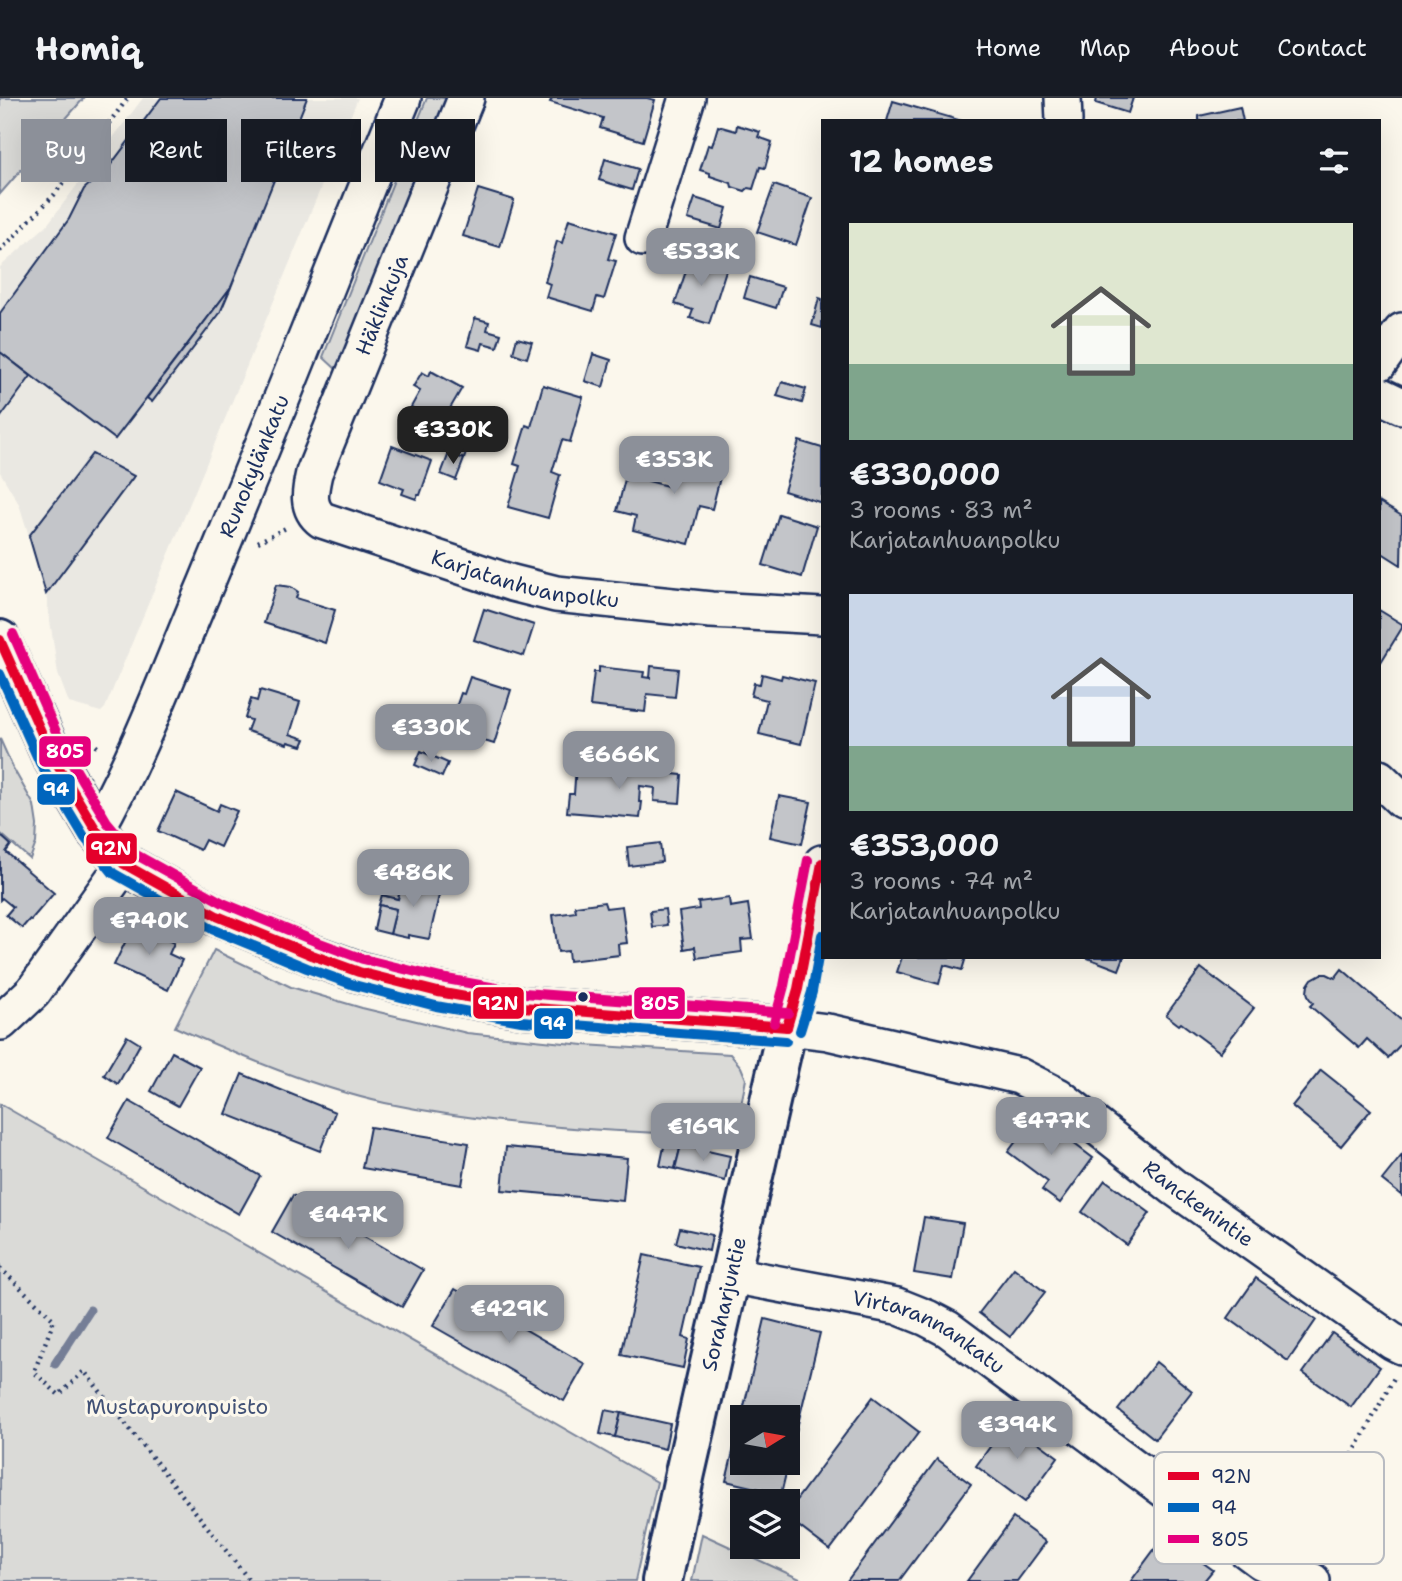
<!DOCTYPE html>
<meta charset="utf-8">
<style>
:root{--surface:#171b24;--page:#20242c;--text:#f1f3f6;--muted:#9ea1a6;--line:#363941;--accent:#8c9099}
body{margin:0;font-family:"Shantell Sans",sans-serif;background:var(--page);color:var(--text);height:100vh;display:flex;flex-direction:column;font-size:26px;white-space:nowrap}
*{box-sizing:border-box;margin:0}
p{font-size:23px;color:var(--muted)}
.icon{flex:none;width:38px;height:38px;fill:none;stroke:currentColor;stroke-width:2;stroke-linecap:round;stroke-linejoin:round}
.map{position:relative;flex:1;overflow:hidden}
.details{position:absolute;left:821px;top:21px;width:560px;height:840px;display:flex;flex-direction:column;background:var(--surface);border-radius:0px;box-shadow:0 7px 28px #0002}
.details>*{flex:none}
.hud{position:absolute;left:21px;top:21px;width:665px;height:63px;display:flex;gap:14px}
.needle{width:46px;rotate:79deg}
.tools{position:absolute;left:730px;top:1307px;display:grid;gap:14px}
.tools a{display:grid;place-items:center;width:70px;height:70px;border-radius:0px;background:var(--surface);box-shadow:0 7px 28px #0002;font-size:35px}
.price{position:absolute;translate:-50% -60px;padding:0 16px;border-radius:14px;background:var(--accent);color:#fff;font-size:23px;line-height:46px;filter:drop-shadow(0 2px 4px #0008)}
.price::after{content:'';position:absolute;left:50%;top:42px;width:21px;height:16px;margin-left:-10px;background:inherit;clip-path:polygon(0 0,100% 0,50% 100%)}
.price.on{background:#222;color:#fff}
ul{padding:0;list-style:none}
li{display:grid;align-content:center;gap:14px;height:371px;padding:0 28px}
li span{display:grid;place-items:center;height:217px;border-radius:0px;color:#555}
li>.icon{margin-inline-start:auto}
span .icon{width:126px;height:126px;fill:#fffc;stroke-width:1}
li b{font-size:30px}
h2{display:flex;justify-content:space-between;align-items:center;height:84px;padding:0 28px;font-size:30px}
.pill{padding:0 24px;border-radius:0px;background:var(--surface);box-shadow:0 7px 28px #0002;font-size:24px;line-height:63px}
.pill.on{background:var(--accent);color:#fff}
header{display:flex;align-items:center;gap:42px;box-sizing:border-box;height:98px;padding:0 35px;background:var(--surface);border-bottom:2px solid var(--line)}
header strong{font-size:33px}
nav{display:flex;gap:38px;margin-inline-start:auto;font-size:24px}
.map>svg:first-child{display:block}
</style>
<header>
<strong>Homiq</strong>
<nav><a>Home</a><a>Map</a><a>About</a><a>Contact</a></nav>
</header>
<div class="map">
<svg width="1402" height="1483" viewBox="0 0 1402 1483">
<rect width="100%" height="100%" fill="#fbf7ec"/>
<filter id="ink" filterUnits="userSpaceOnUse"><feTurbulence type="fractalNoise" baseFrequency=".0143" numOctaves="2"/><feDisplacementMap in="SourceGraphic" scale="14" xChannelSelector="R" yChannelSelector="G"/><feConvolveMatrix kernelMatrix="1 2 1 2 8 2 1 2 1" color-interpolation-filters="sRGB"/></filter>
<g filter="url(#ink)">
<path fill="#eae8e2" d="M143 0H358L105 610 101 614 69 605 58 576 46 496 29 438 19 406 0 374V169L47 127Z"/>
<g fill="#dadad7" stroke="#7a849a" stroke-width="2">
<path d="M0 0H84L0 96Z"/>
<path d="M427 0H447L337 272 323 259Z"/>
<path d="M0 641 13 670 34 707 37 727 36 745 30 761 0 735Z"/>
<path d="M214 852 291 889 362 910 467 935 584 947 730 956 741 969 746 981 735 1038C619 1034 500 1029 385 1005 313 989 243 959 175 929Z"/>
<path d="M0 1006 657 1384 635 1483H0Z"/>
<path d="M702 1436 802 1482 805 1483H692Z"/>
</g>
<g fill="none" stroke-linecap="round" stroke-linejoin="round">
<path stroke="#747e96" stroke-width="9" d="M55 1266 90 1212"/>
</g>
<g fill="#c3c5c9" stroke="#1b2f5e" stroke-width="2" fill-rule="evenodd">
<path d="M161 0H307L231 189 115 341 0 254V215L69 121 84 91 109 69Z"/>
<path d="M552 0H647L655 2 643 43 600 30 603 20 550 4Z"/>
<path d="M1097 0H1133L1128 15 1096 5Z"/>
<path d="M893 3 962 23H887Z"/>
<path d="M1240 9 1243 23H1199V18Z"/>
<path d="M737 27 760 34 758 39 772 44 765 70 760 69 753 91 748 90 745 93 732 89 731 85 710 78V75L700 72 708 47 712 48 718 28 736 33Z"/>
<path d="M605 61 638 71 632 92 599 82Z"/>
<path d="M774 87 812 100 796 147 757 134Z"/>
<path d="M478 91 514 102 500 149 463 138Z"/>
<path d="M695 100 727 110 721 131 688 121Z"/>
<path d="M569 121 616 135 608 161 616 163 604 201 597 199 593 213 546 199 550 186 545 184 557 143 562 145Z"/>
<path d="M691 158 727 169 709 226 690 220 693 212 675 206Z"/>
<path d="M750 179 783 189 776 210 744 200Z"/>
<path d="M231 189 220 215 152 304 147 300Z"/>
<path d="M819 200 822 201V230L812 227Z"/>
<path d="M475 220 489 224 487 232 501 236 497 249 483 245 481 252 467 248Z"/>
<path d="M517 240 532 244 527 260 513 255Z"/>
<path d="M0 254 31 278 0 320Z"/>
<path d="M593 256 611 262 603 289 585 283Z"/>
<path d="M431 273 462 290 441 326 411 309 420 293 413 289 422 274 429 278Z"/>
<path d="M782 284 806 291 802 305 777 298Z"/>
<path d="M543 287 583 299 570 344 562 342 552 374 560 377 548 420 508 409 520 368 514 366 526 327 531 329Z"/>
<path d="M799 343 822 350V405L784 393Z"/>
<path d="M687 346 726 356 712 411 699 408 689 446 633 432 636 418 617 413 626 377 671 389 676 367 681 368Z"/>
<path d="M452 347 467 352 464 361 449 355Z"/>
<path d="M392 348 432 363 420 397H418L416 401 402 396 404 391 380 382Z"/>
<path d="M449 355 464 361 456 382 441 376Z"/>
<path d="M92 356 134 378 46 496 29 438Z"/>
<path d="M1379 404 1402 418 1401 467 1379 453Z"/>
<path d="M779 416 817 428 802 479 763 467Z"/>
<path d="M276 487 291 489 298 494 296 500 335 512 325 545 264 525Z"/>
<path d="M484 511 534 527 524 558 474 542Z"/>
<path d="M1379 512 1402 526V530L1381 564 1379 563Z"/>
<path d="M651 568 678 571 675 599 647 596 645 614 590 608 594 574H599V569L644 574 643 579 650 580Z"/>
<path d="M762 576 781 581 782 577 815 585 801 646 759 636 767 602 751 598 754 585 760 586Z"/>
<path d="M470 579 511 592 494 646 452 633 458 616 454 615 461 595 464 596Z"/>
<path d="M260 592 300 604 290 636 305 641 302 648 288 644 287 646 247 633 251 622 245 620 251 601 257 603Z"/>
<path d="M421 653 448 665 442 679 415 667Z"/>
<path d="M576 667 682 677 680 705 654 703 655 690 640 688 639 704H642L640 720 567 714 569 696H574Z"/>
<path d="M176 694 217 713 220 706 237 713 220 749 205 742 200 752 158 733Z"/>
<path d="M779 698 811 704 802 746 770 739Z"/>
<path d="M0 737 11 747 6 754 54 795 30 823 29 822 22 830 6 817 13 809 2 800 0 802Z"/>
<path d="M660 745 662 764 629 768 627 749Z"/>
<path d="M402 780 441 789 429 841 408 837V840L390 836 396 811 379 807 382 797 398 801Z"/>
<path d="M384 787 400 791 398 801 382 797Z"/>
<path d="M729 800 730 809 748 806 753 841 741 842 742 854 697 860 695 849 684 851 679 814 699 811 698 804Z"/>
<path d="M604 804 606 810 622 808 627 845 618 846 619 857 569 863 568 853 558 854 553 817 576 814 575 808Z"/>
<path d="M379 807 396 811 390 836 374 832Z"/>
<path d="M665 811 667 827 652 829 650 813Z"/>
<path d="M134 826 174 845 169 856 182 862 168 892 114 867Z"/>
<path d="M902 859H966L962 872 944 867 939 886 897 874Z"/>
<path d="M1085 859H1124L1119 872Z"/>
<path d="M1201 870 1254 910 1220 954 1181 925 1179 927 1166 917Z"/>
<path d="M1342 871 1402 923V945L1388 960 1367 941 1359 950 1310 908 1313 905 1309 900 1307 894 1308 887 1312 881 1321 876H1327L1335 880Z"/>
<path d="M127 938 140 946 118 986 104 977Z"/>
<path d="M172 954 200 969 178 1008 151 993Z"/>
<path d="M1321 972 1371 1012 1341 1048 1292 1008Z"/>
<path d="M242 976 335 1014 320 1053 226 1016Z"/>
<path d="M129 1003 260 1078 239 1116 108 1040Z"/>
<path d="M1036 1017 1093 1060 1060 1105 1042 1092 1048 1084 1008 1054Z"/>
<path d="M370 1029 469 1045 462 1087 362 1070Z"/>
<path d="M665 1044 681 1047 675 1071 660 1068Z"/>
<path d="M681 1047 730 1058 725 1083 675 1071Z"/>
<path d="M506 1049 627 1060 623 1103 502 1092Z"/>
<path d="M1402 1057V1098L1382 1082Z"/>
<path d="M1105 1082 1150 1115 1127 1147 1082 1114Z"/>
<path d="M293 1097 423 1172 402 1209 272 1134Z"/>
<path d="M924 1119 963 1125 953 1181 914 1175Z"/>
<path d="M680 1130 712 1137 709 1153 676 1145Z"/>
<path d="M644 1157 699 1169 683 1239 689 1241 683 1270 621 1257Z"/>
<path d="M1014 1170 1045 1194 1010 1239 979 1215Z"/>
<path d="M1256 1180 1316 1222 1288 1263 1228 1220Z"/>
<path d="M455 1191 585 1266 564 1303 433 1228Z"/>
<path d="M765 1221 820 1235 781 1396 726 1383ZM742 1320H788V1365H742Z"/>
<path d="M1332 1235 1380 1269 1351 1309 1303 1275Z"/>
<path d="M1156 1264 1192 1293 1155 1341 1118 1312Z"/>
<path d="M873 1299 919 1334 830 1452 788 1420V1413Z"/>
<path d="M605 1312 621 1315 615 1339 600 1336Z"/>
<path d="M621 1315 670 1326 665 1351 615 1339Z"/>
<path d="M1009 1323 1058 1359 1025 1404 976 1368Z"/>
<path d="M937 1361 971 1386 899 1483H847Z"/>
<path d="M1013 1420 1046 1444 1017 1483H967Z"/>
<path d="M1165 1437 1213 1472 1204 1483H1131Z"/>
</g>
<g fill="none" stroke-linecap="round" stroke-linejoin="round">
<g stroke="#1b2f5e" stroke-width="40">
<g id="minor">
<path id="s1" d="M466 0 314 375C310 393 306 410 322 422L512 485 556 496 711 512 822 518"/>
<path d="M1063 0 1064 23"/>
<path d="M643 140 687 0"/>
<path d="M1379 265 1402 233"/>
<path d="M1379 297 1402 308"/>
<path d="M1379 680 1402 702"/>
<path id="s2" d="M96 732C140 654 171 568 206 486 273 325 337 162 403 0"/>
<path id="s3" d="M822 765 798 891 787 929 828 934 1019 978 1058 998 1175 1090 1392 1243 1402 1248"/>
<path d="M0 923 1 924 33 894 124 766"/>
<path id="s4" d="M731 1177 897 1208 927 1220 948 1231 1261 1463 1294 1478 1312 1483"/>
</g>
</g>
<g stroke="#1b2f5e" stroke-width="44">
<path id="tertiary" d="M0 542 52 658 96 732 124 766 217 818 312 857 359 874 438 894 522 909 787 929 685 1375 662 1483"/>
</g>
<g stroke="#1b2f5e" stroke-width="4.5" stroke-dasharray="2 5" stroke-linecap="butt">
<path d="M0 153 54 97 128 0"/>
<path d="M258 444 288 429"/>
<path d="M85 639 101 652"/>
<path d="M0 1170 54 1222 34 1274 59 1297 84 1273 250 1483"/>
<path d="M1303 1449 1395 1278"/>
</g>
<use href="#minor" stroke="#fbf7ec" stroke-width="35"/>
<use href="#tertiary" stroke="#fbf7ec" stroke-width="38"/>
<g stroke="#fbf7ec" stroke-width="16">
<g id="bus-1">
<path d="M0 542 52 658 96 732 124 766 217 818 312 857 359 874 438 894 522 909 787 929"/>
<path d="M787 929 798 891 822 765"/>
</g>
</g>
<g stroke="#fbf7ec" stroke-width="16">
<g id="bus-2">
<path d="M0 576 40 665 85 740 113 775 212 831 307 870 354 887 436 908 521 923 786 943"/>
<path d="M800 933 812 894 822 837"/>
</g>
</g>
<g stroke="#fbf7ec" stroke-width="16">
<g id="bus-3">
<path d="M13 536 64 652 107 724 133 755 223 805 317 844 363 861 441 880 524 895 788 915"/>
<path d="M774 925 784 888 808 762"/>
</g>
</g>
<use href="#bus-1" stroke="#e4002b" stroke-width="10"/>
<use href="#bus-2" stroke="#0065bd" stroke-width="10"/>
<use href="#bus-3" stroke="#e5007d" stroke-width="10"/>
</g>
</g>
<circle fill="#1b2f5e" stroke="#fbf7ec" stroke-width="2.5" cx="583" cy="899" r="6"/>
<g text-anchor="middle" dominant-baseline="central" stroke-width="6" stroke-linejoin="round" paint-order="stroke">
<g font-size="21" fill="#1b2f5e" stroke="#fbf7ec">
<text transform="translate(382 207) rotate(-68)">Häklinkuja</text>
<text stroke="none"><textPath href="#s2" startOffset="397">Runokylänkatu</textPath></text>
<text stroke="none"><textPath href="#s1" startOffset="668">Karjatanhuanpolku</textPath></text>
<text stroke="none"><textPath href="#s3" startOffset="626">Ranckenintie</textPath></text>
<text transform="translate(724 1206) rotate(-77)">Soraharjuntie</text>
<text stroke="none"><textPath href="#s4" startOffset="208">Virtarannankatu</textPath></text>
</g>
<g font-size="21" fill="#415176" stroke="#fbf7ec">
<text x="177" y="1309">Mustapuronpuisto</text>
</g>
</g>
<rect x="1154" y="1354" width="230" height="112" rx="10" fill="#fbf7ec" stroke="#b8bbc1" stroke-width="2"/>
<rect x="1168" y="1374" width="31" height="8" fill="#e4002b"/>
<rect x="1168" y="1405" width="31" height="9" fill="#0065bd"/>
<rect x="1168" y="1437" width="31" height="8" fill="#e5007d"/>
<g font-size="19" fill="#1b2f5e">
<text x="1211" y="1385">92N</text>
<text x="1211" y="1416">94</text>
<text x="1211" y="1448">805</text>
</g>
<g stroke="#fbf7ec" stroke-width="2.5">
<rect x="38" y="637" width="54" height="33" rx="7" fill="#e5007d"/>
<rect x="36" y="675" width="40" height="33" rx="7" fill="#0065bd"/>
<rect x="85" y="734" width="53" height="33" rx="7" fill="#e4002b"/>
<rect x="472" y="888" width="53" height="34" rx="7" fill="#e4002b"/>
<rect x="633" y="888" width="53" height="34" rx="7" fill="#e5007d"/>
<rect x="533" y="909" width="41" height="33" rx="7" fill="#0065bd"/>
</g>
<g font-size="19" text-anchor="middle" font-weight="bold" fill="#fff">
<text x="65" y="660">805</text>
<text x="56" y="698">94</text>
<text x="111" y="757">92N</text>
<text x="498" y="912">92N</text>
<text x="660" y="912">805</text>
<text x="553" y="932">94</text>
</g>
</svg>
<div class="tools">
<a><svg class="needle" viewBox="-14 -14 28 28"><path d="M0-13l5 13h-10z" fill="#e53935"/><path d="M0 13l5-13h-10z" fill="#9ea1a6"/></svg></a>
<a><svg class="icon" aria-label="layers" viewBox="0 0 24 24"><path d="M12 4l9 5-9 5-9-5zM3 14l9 5 9-5"/></svg></a>
</div>
<b class="price" style="left:701px;top:190px">€533K</b>
<b class="price on" style="left:453px;top:368px">€330K</b>
<b class="price" style="left:674px;top:398px">€353K</b>
<b class="price" style="left:431px;top:666px">€330K</b>
<b class="price" style="left:619px;top:693px">€666K</b>
<b class="price" style="left:413px;top:811px">€486K</b>
<b class="price" style="left:149px;top:859px">€740K</b>
<b class="price" style="left:1051px;top:1059px">€477K</b>
<b class="price" style="left:703px;top:1065px">€169K</b>
<b class="price" style="left:348px;top:1153px">€447K</b>
<b class="price" style="left:509px;top:1247px">€429K</b>
<b class="price" style="left:1017px;top:1363px">€394K</b>
<div class="hud">
<a class="pill on">Buy</a>
<a class="pill">Rent</a>
<a class="pill">Filters</a>
<a class="pill">New</a>
</div>
<section class="details">
<h2>12 homes<svg class="icon" aria-label="filters" viewBox="0 0 24 24"><path d="M4 7h16M4 17h16"/><circle cx="9" cy="7" r="2"/><circle cx="15" cy="17" r="2"/></svg></h2>
<ul>
<li><span style="background:linear-gradient(#dfe7d0 65%,#7fa58c 0)"><svg class="icon" aria-label="home" viewBox="0 0 24 24"><path d="M3 11l9-7 9 7M6 9v11h12V9"/></svg></span><div><b>€330,000</b><p>3 rooms · 83 m²</p><p>Karjatanhuanpolku</p></div></li>
<li><span style="background:linear-gradient(#c9d6e8 70%,#7fa58c 0)"><svg class="icon" aria-label="home" viewBox="0 0 24 24"><path d="M3 11l9-7 9 7M6 9v11h12V9"/></svg></span><div><b>€353,000</b><p>3 rooms · 74 m²</p><p>Karjatanhuanpolku</p></div></li>
</ul>
</section>
</div>
